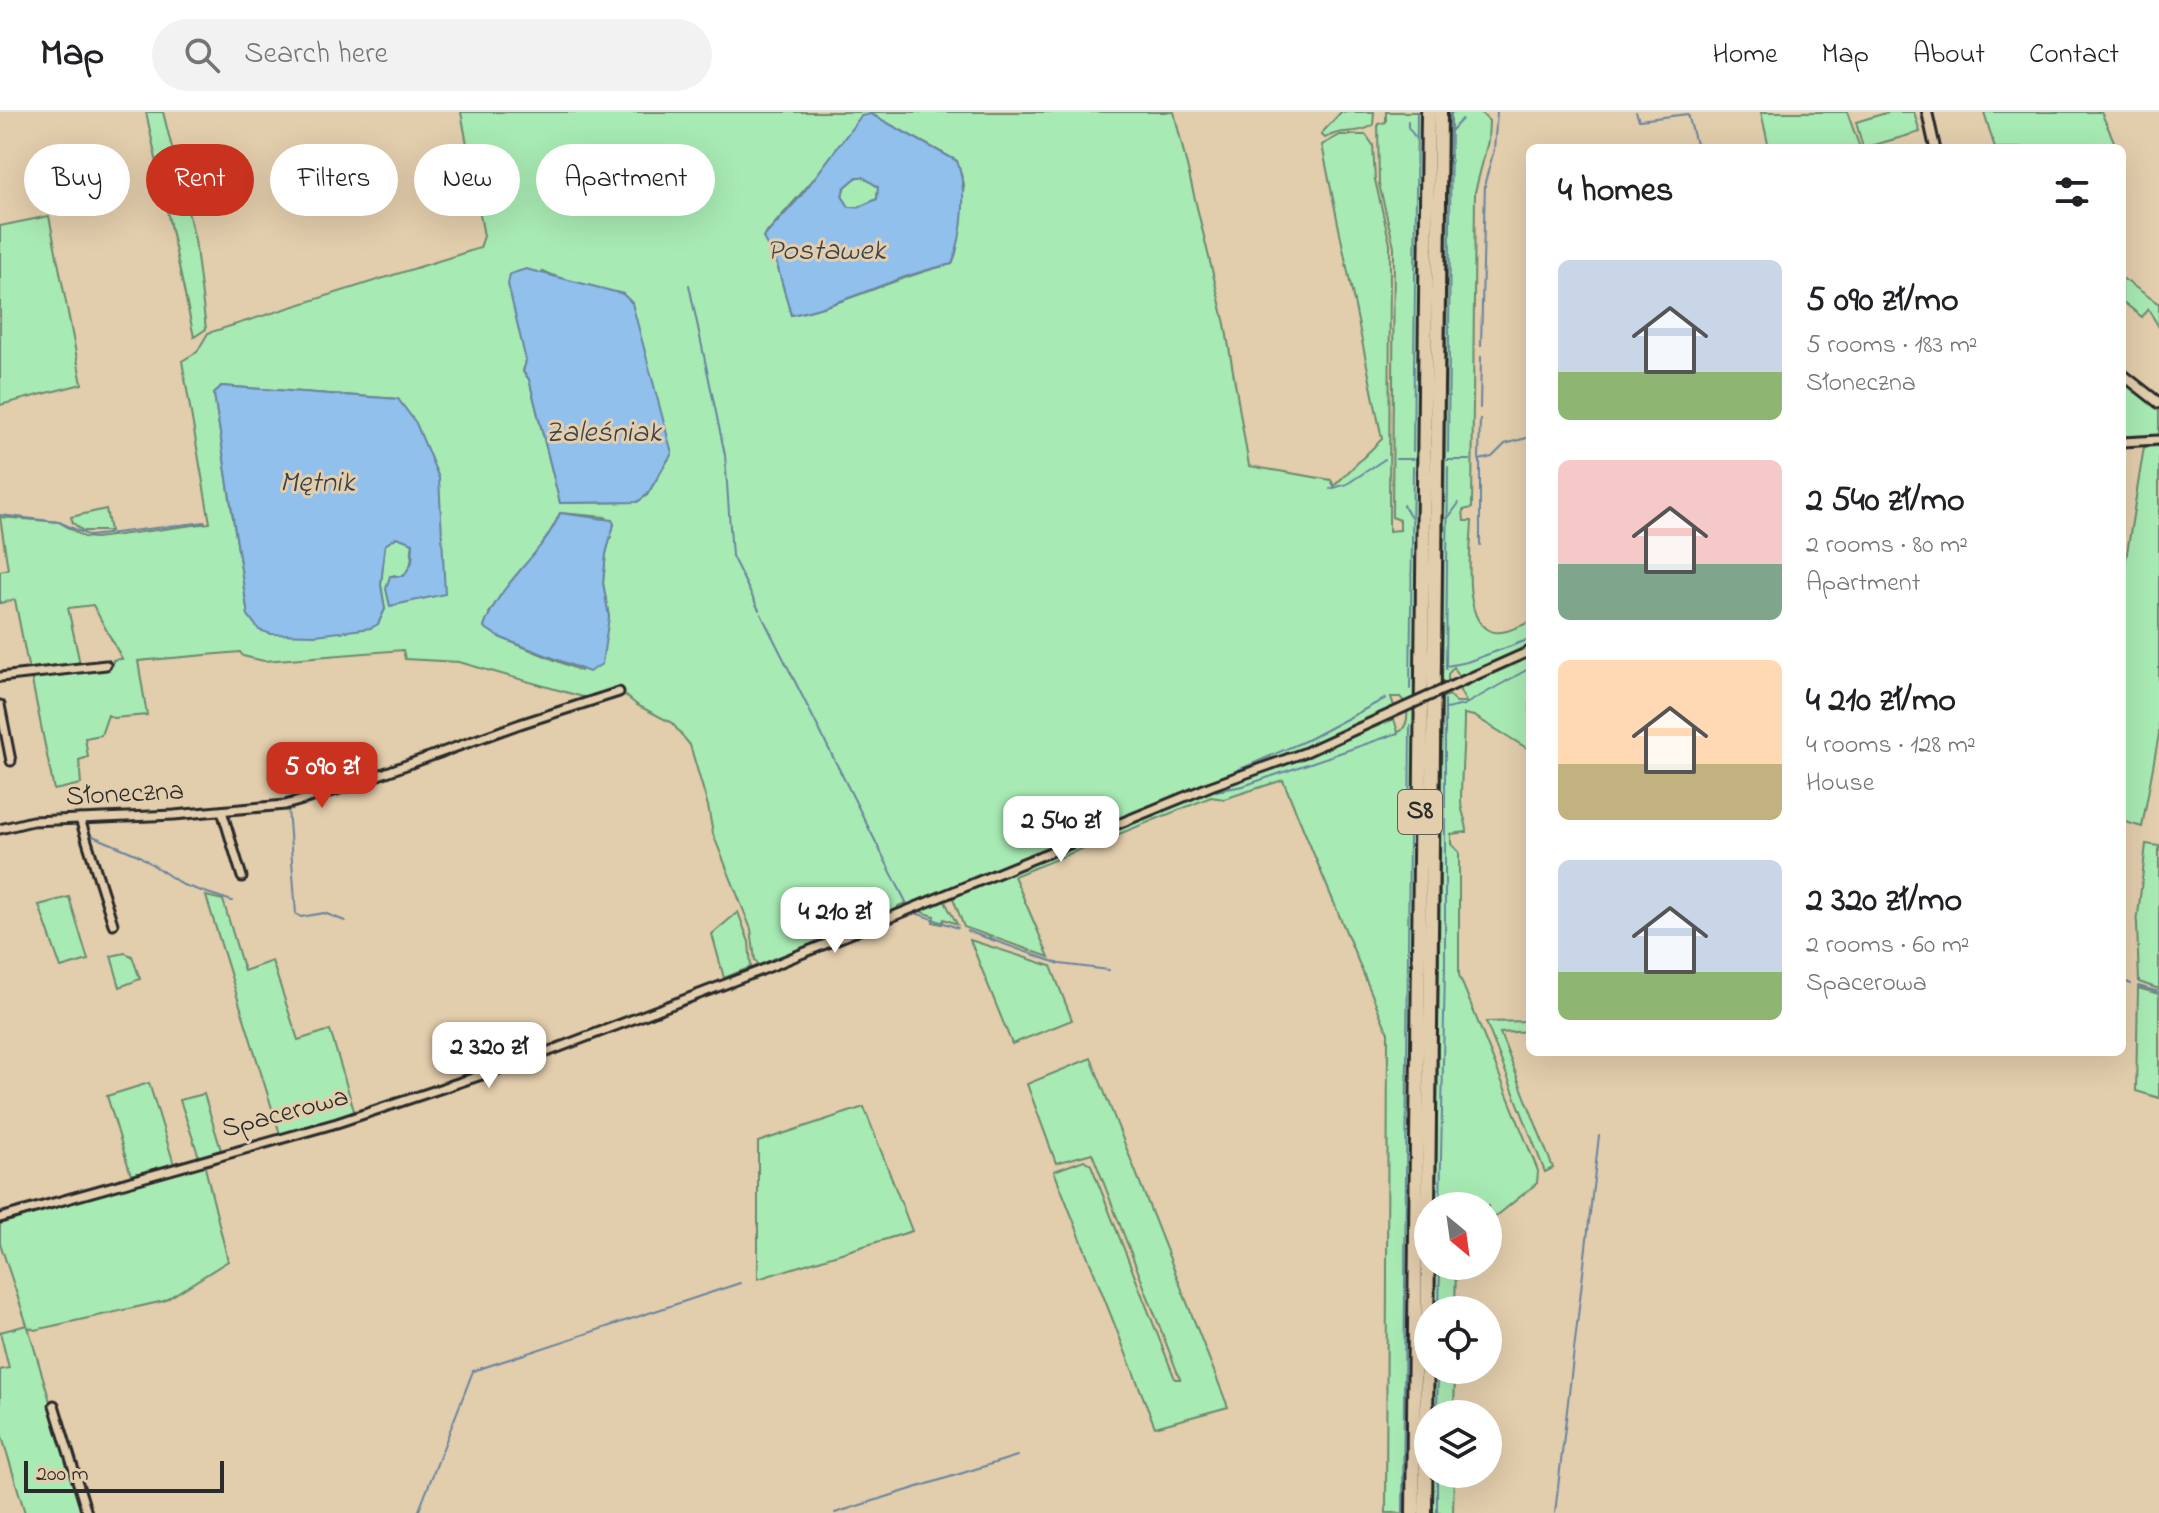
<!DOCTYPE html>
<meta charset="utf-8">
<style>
:root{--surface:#fff;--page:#f2f2f2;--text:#202124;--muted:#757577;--line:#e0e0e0;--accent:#c8321e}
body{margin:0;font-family:"Indie Flower",sans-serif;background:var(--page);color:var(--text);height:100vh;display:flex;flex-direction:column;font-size:30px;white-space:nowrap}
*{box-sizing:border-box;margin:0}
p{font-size:26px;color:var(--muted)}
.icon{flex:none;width:44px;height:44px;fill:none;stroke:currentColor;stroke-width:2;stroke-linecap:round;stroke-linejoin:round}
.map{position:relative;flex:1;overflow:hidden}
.sheet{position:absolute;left:1526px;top:32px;width:600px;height:912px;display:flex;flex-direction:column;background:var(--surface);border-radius:12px;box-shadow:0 8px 32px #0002}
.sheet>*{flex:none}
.hud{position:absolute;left:24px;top:32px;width:760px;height:72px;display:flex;gap:16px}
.needle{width:52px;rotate:151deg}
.buttons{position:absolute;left:1414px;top:1080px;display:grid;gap:16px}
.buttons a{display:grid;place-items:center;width:88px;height:88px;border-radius:50%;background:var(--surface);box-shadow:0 8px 32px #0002;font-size:40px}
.scale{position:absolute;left:24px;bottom:20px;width:200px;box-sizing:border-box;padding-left:8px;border:4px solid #2b2b2b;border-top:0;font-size:22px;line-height:28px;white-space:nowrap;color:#2b2b2b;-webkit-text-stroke:6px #e2cdac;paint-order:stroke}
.price{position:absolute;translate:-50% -68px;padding:0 18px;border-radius:16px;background:#fff;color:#222;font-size:26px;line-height:52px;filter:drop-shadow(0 2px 4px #0008)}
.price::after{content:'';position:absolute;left:50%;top:48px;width:24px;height:18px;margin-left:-12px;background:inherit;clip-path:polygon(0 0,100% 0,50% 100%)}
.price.selected{background:var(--accent);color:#fff}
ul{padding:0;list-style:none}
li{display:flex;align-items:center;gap:24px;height:200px;padding:0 32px}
li span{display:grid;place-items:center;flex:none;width:224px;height:160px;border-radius:12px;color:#555}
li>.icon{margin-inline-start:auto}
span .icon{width:96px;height:96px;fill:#fffc;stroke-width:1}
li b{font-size:34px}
h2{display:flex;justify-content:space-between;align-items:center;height:96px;padding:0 32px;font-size:34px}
.tag{padding:0 28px;border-radius:36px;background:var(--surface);box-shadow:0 8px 32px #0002;font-size:28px;line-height:72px}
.tag.selected{background:var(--accent);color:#fff}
header{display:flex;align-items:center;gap:48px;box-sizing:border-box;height:112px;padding:0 40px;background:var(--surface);border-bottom:2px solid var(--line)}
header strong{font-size:38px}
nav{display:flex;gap:44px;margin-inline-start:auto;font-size:28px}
.search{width:560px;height:72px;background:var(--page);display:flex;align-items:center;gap:20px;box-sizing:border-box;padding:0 28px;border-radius:44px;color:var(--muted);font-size:30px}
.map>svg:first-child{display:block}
</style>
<header>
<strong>Map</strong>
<div class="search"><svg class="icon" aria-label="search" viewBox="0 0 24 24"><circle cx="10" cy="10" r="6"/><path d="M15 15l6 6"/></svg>Search here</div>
<nav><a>Home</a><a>Map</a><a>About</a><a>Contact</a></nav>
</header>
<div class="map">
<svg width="2159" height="1401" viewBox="0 0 2159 1401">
<rect width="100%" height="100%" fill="#e2cdac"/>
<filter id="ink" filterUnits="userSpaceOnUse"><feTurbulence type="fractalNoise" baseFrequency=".0125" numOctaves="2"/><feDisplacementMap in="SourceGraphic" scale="16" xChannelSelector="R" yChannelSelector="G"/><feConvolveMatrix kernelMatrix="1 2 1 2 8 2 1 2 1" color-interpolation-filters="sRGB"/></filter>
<g filter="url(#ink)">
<g fill="#a8eab3" stroke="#6a8a6f" stroke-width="2" fill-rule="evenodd">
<path d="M146 0H163L195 128 206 217 194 225Z"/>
<path d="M461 0H1174L1225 212 1249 354 1331 368 1334 374 1382 327 1322 33 1340 23H1366L1373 33 1375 68 1390 132 1389 419 1400 418V408L1392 405 1394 134 1379 72 1378 12 1386 10V0H1421L1406 1401H1386L1388 921 1283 668 1224 687 1211 685 1014 764 1049 845 964 815 953 786 944 788 957 812 944 807 942 812 933 810 934 804 922 800 920 797 939 789 908 795 906 791 898 794 897 798 759 853 755 848 751 817 713 722 708 694 690 633 672 611 637 593 625 583 590 587 459 550 405 547 403 538 264 549 243 544 240 540 138 549 147 603 113 606 108 603 101 623 85 626 88 645 79 648 81 672 54 678 31 564 113 553V548L122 547 93 493 68 496 80 552 29 559 15 488 0 491V459L8 457 0 405 59 410 84 425 96 426 210 411 182 249 197 240 208 221 480 136 484 124ZM871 2 957 49 964 72 956 141 952 152C897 164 847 192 791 203L776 149 763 125ZM543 159 566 169 623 182 672 341 647 383 637 390 560 391 529 267 523 260ZM221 274 398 287 439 366V418L390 494 394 463 400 465C415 459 410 444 413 431L397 425 385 433 381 473 385 497 378 512 248 503 214 282ZM560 401 605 405 614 412 606 442 603 471 609 505 581 559 499 525 489 501C512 469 546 435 560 401ZM1391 585H1400C1409 593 1410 610 1401 619L1398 620 1394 607 1295 649 1212 677 1395 597Z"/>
<path d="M1341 0H1374L1373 13C1359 23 1340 16 1325 26L1321 22Z"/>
<path d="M1449 0H1480L1489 9 1488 29 1475 80 1472 396 1463 398 1464 409H1472C1471 435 1460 514 1494 520 1505 522 1519 514 1530 510V535L1460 567 1454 555 1448 562V572L1442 574Z"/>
<path d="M1761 0H1847L1860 36H1769Z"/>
<path d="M1889 0H1914L1920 20 1863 36 1856 10Z"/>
<path d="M1984 0H2101L2117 36H1995Z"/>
<path d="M857 65H863L878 75 877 87 859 95H849L842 84 844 76Z"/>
<path d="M49 104 82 272 0 293V114Z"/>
<path d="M2122 166 2159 192V215L2148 197 2142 205 2122 189Z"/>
<path d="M2122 269 2159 297V324L2122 329Z"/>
<path d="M2159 334V622L2142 715 2122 709V472L2144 335Z"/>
<path d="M106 397 110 419H83L73 411 71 405Z"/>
<path d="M1530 545V638L1474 604 1464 602C1464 631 1461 661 1461 690 1461 700 1467 709 1467 720L1451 722V732L1459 740V863L1538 1059 1537 1071 1488 1111V1094H1436L1442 586 1449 583 1456 590H1466L1459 577Z"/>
<path d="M2146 732 2159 734V877L2139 870 2137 812Z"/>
<path d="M206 784 223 788 244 859 272 849 298 928 330 918 355 1002 280 1022Z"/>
<path d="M69 785 88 848 61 856 39 793Z"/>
<path d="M738 800 749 830 751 855 724 866 712 822Z"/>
<path d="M970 828 1051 854 1072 908 1012 932Z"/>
<path d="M125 841 132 844 140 867 120 875 111 844Z"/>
<path d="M2138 876 2159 882V986L2136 979Z"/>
<path d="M1530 909V919L1500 921 1553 1056 1545 1060 1486 910Z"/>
<path d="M1091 946 1228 1295 1155 1315 1054 1059 1084 1048 1091 1053 1175 1267H1180L1092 1041 1056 1051 1027 972Z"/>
<path d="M149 971 174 1052 131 1063 107 984Z"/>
<path d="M204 982 221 1038 199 1045 180 988Z"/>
<path d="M864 995 912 1119 758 1167V1030Z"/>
<path d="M204 1051 228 1149 164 1189 35 1218 28 1215 83 1401H25L0 1318V1258L9 1256 0 1220 27 1213 0 1131V1109Z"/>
<path d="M1435 1154H1456L1455 1198H1435Z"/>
<path d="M1434 1258H1455L1454 1302H1434Z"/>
<path d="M1433 1362H1454L1453 1401H1433Z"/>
</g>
<g fill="#91c0ec" stroke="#68849f" stroke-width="2" fill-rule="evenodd">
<path d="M871 2 957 49C968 77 963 123 952 152 896 163 847 192 791 203L776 149 763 126 800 85 861 4ZM857 65H863L878 75 877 87 859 95H849L842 84 844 76Z"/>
<path d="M526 157 623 182 632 191 672 341 647 383 637 390 560 391 529 267 523 260 526 249 508 172 510 162Z"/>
<path d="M221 274 398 287 416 311 439 366 445 482 390 494 386 477 390 464H404L412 450 413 431 397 425 385 433 381 473 385 497 378 512 371 516 316 523 271 522 259 518 248 503 214 282Z"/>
<path d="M560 401 612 408 614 412 606 442 603 471 609 505 602 552 589 560 499 525 484 515C499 470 543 443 560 401Z"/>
</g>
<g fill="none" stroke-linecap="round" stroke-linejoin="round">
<g stroke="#68849f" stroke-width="2">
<path d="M1636 0 1639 8 1688 2 1697 36"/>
<path d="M1408 9V15L1415 25"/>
<path d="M1451 19 1462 7"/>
<path d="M689 173 725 343 732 444 759 498"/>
<path d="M1481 234 1485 70 1494 38 1497 0"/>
<path d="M1480 296 1481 245"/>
<path d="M1413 339 1417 0"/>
<path d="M1448 340 1451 0"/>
<path d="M1479 346 1480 307"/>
<path d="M1396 347H1413"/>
<path d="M1447 348H1470"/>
<path d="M1479 348 1492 345 1505 332 1530 325"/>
<path d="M1330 377 1347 372 1385 347"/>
<path d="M1403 393 1411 405"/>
<path d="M0 403 59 410 90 424 205 410"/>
<path d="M1448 406 1459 391"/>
<path d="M1480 433V348"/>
<path d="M761 502 908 794"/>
<path d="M1447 554 1467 550 1530 527"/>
<path d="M1446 557 1448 355"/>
<path d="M1410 577 1413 355"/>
<path d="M1446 597 1464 593 1530 556"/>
<path d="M1215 668 1307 628 1386 586"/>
<path d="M1216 679 1243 674 1398 621"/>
<path d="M288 696 296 802 301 805 324 801 345 809"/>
<path d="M88 722 138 743 183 773 232 789"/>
<path d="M910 799 958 816"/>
<path d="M967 819 1060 852 1109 858"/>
<path d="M2122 868 2131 872"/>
<path d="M2138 874 2159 880"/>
<path d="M1440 1094 1445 857V588"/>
<path d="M0 1101 22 1096"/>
<path d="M1439 1198 1440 1154"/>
<path d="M1437 1302 1438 1258"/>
<path d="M1437 1362V1401"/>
<path d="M418 1401 473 1259 740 1171"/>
<path d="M835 1401 1017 1344"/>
<path d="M1403 1401 1410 614"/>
<path d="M1555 1401 1599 1024"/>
</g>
<g stroke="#2b2b2b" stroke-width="13">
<g id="minor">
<path d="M2122 330 2159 328"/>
<path d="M0 565 106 553"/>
<path d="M1449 575 1530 539"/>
<path d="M0 593 11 649"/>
<path d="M222 699 242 765"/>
<path d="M80 707 113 812"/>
<path d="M0 717 32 709 174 703 285 693 337 678 520 612 619 580"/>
<path d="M0 1106 337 1011 518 951 757 860 1211 674 1306 640 1405 595"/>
<path d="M54 1293 87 1401"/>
</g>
</g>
<g stroke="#2b2b2b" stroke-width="14">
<g id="tertiary">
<path d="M1927 0 1935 36"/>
<path d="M2122 262 2159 291"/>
</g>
</g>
<g stroke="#2b2b2b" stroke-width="18">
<g id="motorway">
<path d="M1428 1094 1440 0"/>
<path d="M1413 1401 1428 0"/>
<path d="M1425 1401 1428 1136"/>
</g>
</g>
<use href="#minor" stroke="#e2cdac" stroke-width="7"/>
<use href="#tertiary" stroke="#e2cdac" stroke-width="8"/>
<use href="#motorway" stroke="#e2cdac" stroke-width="12"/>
<g stroke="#2b2b2b" stroke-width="13" stroke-linecap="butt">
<path id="minor-bridge" d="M1405 595 1449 575"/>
</g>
<use href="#minor-bridge" stroke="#e2cdac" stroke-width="7"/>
</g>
</g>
<g text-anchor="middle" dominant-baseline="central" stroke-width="6" stroke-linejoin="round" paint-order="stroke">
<rect fill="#e2cdac" stroke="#625c52" stroke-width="2" x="1398" y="678" width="44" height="44" rx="6"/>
<g font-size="26" font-weight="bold" fill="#2b2b2b">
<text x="1420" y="700">S8</text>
</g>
<g font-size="28" fill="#2b2b2b" stroke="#e2cdac">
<text transform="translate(125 683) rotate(-3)">Słoneczna</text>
<text transform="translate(285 1002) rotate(-15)">Spacerowa</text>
</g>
<g font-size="30" font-style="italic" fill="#3a4148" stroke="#e2cdac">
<text x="826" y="140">Postawek</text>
<text x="603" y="322">Zaleśniak</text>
<text x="317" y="372">Mętnik</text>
</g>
</g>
</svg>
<div class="buttons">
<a><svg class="needle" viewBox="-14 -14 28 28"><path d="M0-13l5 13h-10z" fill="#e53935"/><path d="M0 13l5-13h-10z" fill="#757577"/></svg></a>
<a><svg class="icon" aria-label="locate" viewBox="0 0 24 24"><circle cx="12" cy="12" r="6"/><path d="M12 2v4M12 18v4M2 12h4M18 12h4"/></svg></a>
<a><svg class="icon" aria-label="layers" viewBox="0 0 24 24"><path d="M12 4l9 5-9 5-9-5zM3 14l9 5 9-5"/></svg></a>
</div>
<div class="scale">200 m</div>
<b class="price selected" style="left:322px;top:698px">5 090 zł</b>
<b class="price" style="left:1061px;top:752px">2 540 zł</b>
<b class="price" style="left:835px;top:843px">4 210 zł</b>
<b class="price" style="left:489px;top:978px">2 320 zł</b>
<div class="hud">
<a class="tag">Buy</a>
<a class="tag selected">Rent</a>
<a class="tag">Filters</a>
<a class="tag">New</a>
<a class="tag">Apartment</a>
</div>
<section class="sheet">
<h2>4 homes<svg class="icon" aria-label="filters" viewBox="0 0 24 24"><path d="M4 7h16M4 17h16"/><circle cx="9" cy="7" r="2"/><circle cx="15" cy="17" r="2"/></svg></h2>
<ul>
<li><span style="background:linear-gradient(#c9d6e8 70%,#8fb573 0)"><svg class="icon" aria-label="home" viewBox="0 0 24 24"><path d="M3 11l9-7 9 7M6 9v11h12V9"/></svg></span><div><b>5 090 zł/mo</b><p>5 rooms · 183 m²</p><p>Słoneczna</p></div></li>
<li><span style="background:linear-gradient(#f6c9c9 65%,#7fa58c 0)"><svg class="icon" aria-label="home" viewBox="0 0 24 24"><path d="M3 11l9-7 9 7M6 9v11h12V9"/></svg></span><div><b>2 540 zł/mo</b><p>2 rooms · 80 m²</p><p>Apartment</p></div></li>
<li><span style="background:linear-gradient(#ffd9b3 65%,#c2b280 0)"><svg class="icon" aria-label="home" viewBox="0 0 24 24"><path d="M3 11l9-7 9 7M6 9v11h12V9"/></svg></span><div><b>4 210 zł/mo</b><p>4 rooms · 128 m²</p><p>House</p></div></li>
<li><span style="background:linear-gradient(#c9d6e8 70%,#8fb573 0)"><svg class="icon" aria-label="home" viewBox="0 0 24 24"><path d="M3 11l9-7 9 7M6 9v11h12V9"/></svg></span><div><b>2 320 zł/mo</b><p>2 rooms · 60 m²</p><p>Spacerowa</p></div></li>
</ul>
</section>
</div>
